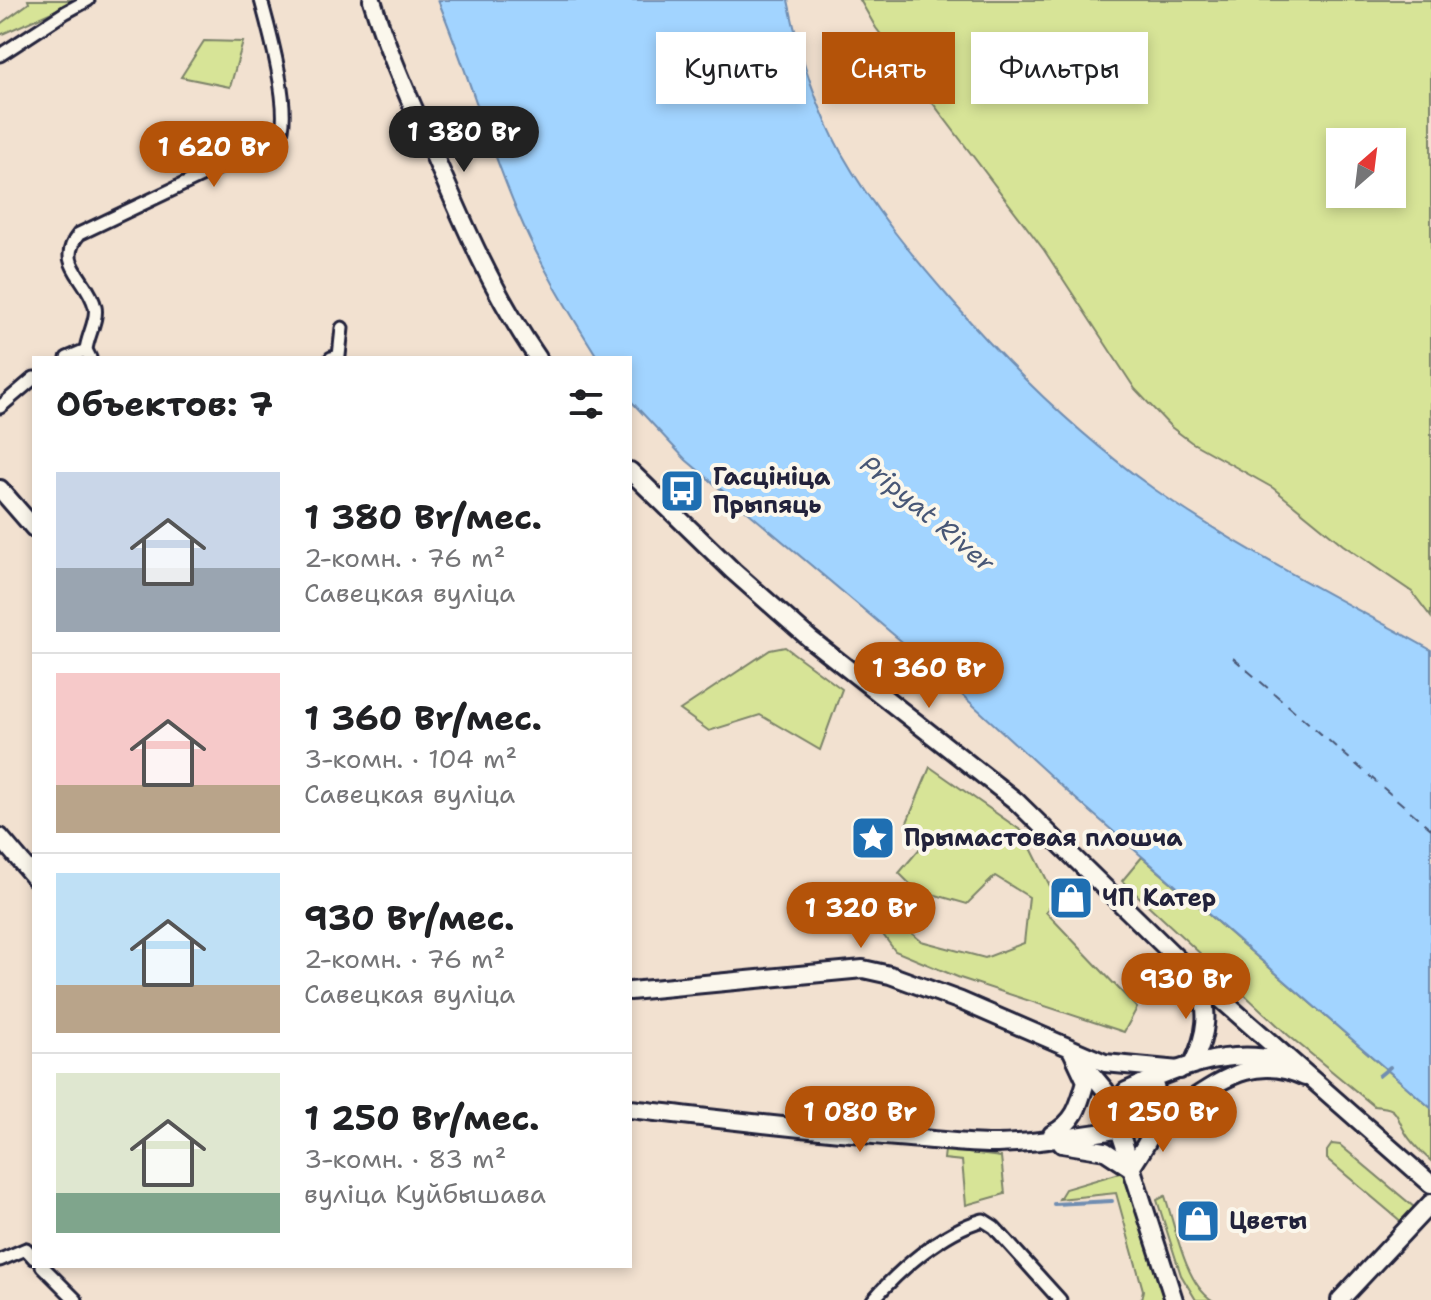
<!DOCTYPE html>
<html lang="ru">
<meta charset="utf-8">
<style>
:root{--surface:#fff;--page:#f6f6f6;--text:#202124;--muted:#757577;--line:#e0e0e0;--accent:#b45309}
body{margin:0;font-family:"Shantell Sans",sans-serif;background:var(--page);color:var(--text);height:100vh;display:flex;flex-direction:column;font-size:30px;white-space:nowrap}
*{box-sizing:border-box;margin:0}
p{font-size:26px;color:var(--muted)}
.icon{flex:none;width:44px;height:44px;fill:none;stroke:currentColor;stroke-width:2;stroke-linecap:round;stroke-linejoin:round}
.map{position:relative;flex:1;overflow:hidden}
.side{position:absolute;left:32px;top:356px;width:600px;height:912px;display:flex;flex-direction:column;background:var(--surface);border-radius:0px;box-shadow:0 4px 12px #0003}
.side>*{flex:none}
.hud{position:absolute;left:656px;top:32px;width:654px;height:72px;display:flex;gap:16px}
.needle{width:52px;rotate:28deg}
.buttons{position:absolute;left:1326px;top:128px;display:grid;gap:16px}
.buttons a{display:grid;place-items:center;width:80px;height:80px;border-radius:0px;background:var(--surface);box-shadow:0 4px 12px #0003;font-size:40px}
.price{position:absolute;translate:-50% -68px;padding:0 18px;border-radius:28px;background:var(--accent);color:#fff;font-size:26px;line-height:52px;filter:drop-shadow(0 2px 4px #0008)}
.price::after{content:'';position:absolute;left:50%;top:48px;width:24px;height:18px;margin-left:-12px;background:inherit;clip-path:polygon(0 0,100% 0,50% 100%)}
.price.current{background:#222;color:#fff}
ul{padding:0;list-style:none}
li{display:flex;align-items:center;gap:24px;height:200px;padding:0 24px}
li+li{border-top:2px solid var(--line)}
li span{display:grid;place-items:center;flex:none;width:224px;height:160px;border-radius:0px;color:#555}
li>.icon{margin-inline-start:auto}
span .icon{width:96px;height:96px;fill:#fffc;stroke-width:1}
li b{font-size:34px}
h2{display:flex;justify-content:space-between;align-items:center;height:96px;padding:0 24px;font-size:34px}
.tag{padding:0 28px;border-radius:0px;background:var(--surface);box-shadow:0 4px 12px #0003;font-size:28px;line-height:72px}
.tag.current{background:var(--accent);color:#fff}
.map>svg:first-child{display:block}
</style>
<div class="map">
<svg width="1431" height="1300" viewBox="0 0 1431 1300">
<rect width="100%" height="100%" fill="#f2e1d0"/>
<filter id="ink" filterUnits="userSpaceOnUse"><feTurbulence type="fractalNoise" baseFrequency=".0125" numOctaves="2"/><feDisplacementMap in="SourceGraphic" scale="16" xChannelSelector="R" yChannelSelector="G"/><feConvolveMatrix kernelMatrix="1 2 1 2 8 2 1 2 1" color-interpolation-filters="sRGB"/></filter>
<g filter="url(#ink)">
<g fill="#d7e497" stroke="#7c8369" stroke-width="2" fill-rule="evenodd">
<path d="M28 0H79L0 35V24L29 3Z"/>
<path d="M860 0H1431V617L1412 592 1343 545 1273 488 1191 442 1171 427 1135 389 1044 250 876 28ZM1340 142H1392V194H1340Z"/>
<path d="M204 41 243 42 230 87 181 77Z"/>
<path d="M785 647 842 689 820 750 760 715 709 731 680 710 770 650Z"/>
<path d="M930 767 1023 832 1055 896 1046 912 1137 1008 1124 1032 960 978 895 951 862 906 875 903 921 941 985 958 1024 943 1029 897 995 876 967 904 915 889 899 873 922 846 905 827Z"/>
<path d="M1142 857 1431 1108V1161C1422 1153 1411 1143 1405 1132 1394 1113 1400 1108 1374 1106L1288 1035 1122 881Z"/>
<path d="M1332 1144 1340 1145 1415 1208 1403 1223 1327 1159V1151Z"/>
<path d="M945 1150 1001 1157 1005 1194 966 1205 962 1161 944 1159Z"/>
<path d="M1123 1172 1164 1300H1141L1143 1290 1116 1193 1059 1199 1065 1189Z"/>
<path d="M1165 1196C1175 1226 1185 1283 1212 1300H1196L1181 1275 1157 1200Z"/>
</g>
<path fill="#a2d4ff" stroke="#6f8db1" stroke-width="2" d="M438 0H788C799 53 816 107 842 154 872 207 911 254 950 299 1011 369 1078 435 1154 489 1241 550 1338 598 1431 650V1108L1068 792 926 662 686 460 630 400V358H598C569 312 539 263 518 213 488 143 467 70 438 0Z"/>
<g fill="none" stroke-linecap="round" stroke-linejoin="round">
<g stroke="#6f8db1" stroke-width="4">
<path d="M1379 1076 1390 1067"/>
<path d="M1054 1204 1112 1201"/>
</g>
<path stroke="#485776" stroke-width="2" stroke-dasharray="10 8" stroke-linecap="butt" d="M1233 658 1431 829"/>
<g stroke="#22223b" stroke-width="17">
<g id="street">
<path d="M0 55 66 12 88 0"/>
<path d="M67 358 86 350"/>
<path d="M90 358 86 350C87 337 98 319 95 307 88 277 54 264 79 234L279 139C293 114 269 29 261 0"/>
<path d="M331 358 339 356 342 328"/>
<path d="M0 407 34 378"/>
<path d="M0 1260 26 1249 34 1258"/>
<path d="M42 1266 76 1300"/>
<path d="M873 1300C900 1269 943 1231 983 1220L994 1227 1060 1300"/>
</g>
</g>
<g stroke="#22223b" stroke-width="22">
<g id="secondary">
<path d="M372 0C388 53 412 104 434 155 464 225 494 295 538 358"/>
<path d="M630 471 733 571 810 639 1016 801 1198 979 1431 1184"/>
<path d="M0 489 34 528"/>
<path d="M0 837 34 877"/>
<path d="M630 991 863 969 890 975 961 1001 1105 1063 1179 1070"/>
<path d="M1193 1063C1207 1034 1210 1010 1198 980"/>
<path d="M1085 1066 1105 1090 1116 1110"/>
<path d="M630 1109C719 1119 807 1130 897 1137 927 1139 957 1143 988 1144 1030 1144 1073 1137 1115 1130 1129 1128 1149 1124 1162 1117 1210 1092 1246 1049 1305 1077"/>
<path d="M1052 1134C1075 1122 1079 1106 1086 1081L1071 1049"/>
<path d="M1062 1144 1105 1151 1131 1168"/>
<path d="M1131 1168C1147 1143 1167 1117 1155 1087L1141 1084"/>
<path d="M1174 1300 1119 1129C1116 1113 1116 1105 1126 1091 1175 1069 1224 1048 1278 1060"/>
<path d="M1340 1300 1431 1203"/>
</g>
</g>
<use href="#street" stroke="#fbf7ec" stroke-width="11"/>
<use href="#secondary" stroke="#fbf7ec" stroke-width="16"/>
</g>
</g>
<defs>
<g id="bus-square" transform="scale(2.3)"><rect x="-9" y="-9" width="18" height="18" rx="4" fill="#1f6fb2" stroke="#fbf7ec"/><path d="M-5-6H5V4H4V6H2V4H-2V6H-4V4H-5ZM-3.5-4V0h7V-4ZM-3.5 1.2v1.5H-2V1.2ZM2 1.2v1.5H3.5V1.2Z" fill="#fff"/></g>
<g id="sight-square" transform="scale(2.3)"><rect x="-9" y="-9" width="18" height="18" rx="4" fill="#1f6fb2" stroke="#fbf7ec"/><path d="M0-6L1.8-2.2L6-1.7L2.9 1.2L3.7 5.4L0 3.3L-3.7 5.4L-2.9 1.2L-6-1.7L-1.8-2.2Z" fill="#fff"/></g>
<g id="shop-square" transform="scale(2.3)"><rect x="-9" y="-9" width="18" height="18" rx="4" fill="#1f6fb2" stroke="#fbf7ec"/><path d="M-5-2.5h2.3a2.7 3.5 0 0 1 5.4 0H5L5.5 6h-11ZM-1.5-2.5h3a1.5 2.3 0 0 0-3 0Z" fill="#fff"/></g>
</defs>
<g fill-rule="evenodd">
<use href="#bus-square" x="682" y="491"/>
<use href="#sight-square" x="873" y="838"/>
<use href="#shop-square" x="1071" y="898"/>
<use href="#shop-square" x="1198" y="1221"/>
</g>
<g text-anchor="middle" dominant-baseline="central" stroke-width="8" stroke-linejoin="round" paint-order="stroke">
<g font-size="24" font-weight="bold" fill="#22223b" stroke="#fbf7ec" text-anchor="start">
<text x="713" y="477">Гасцініца<tspan x="713" dy="28">Прыпяць</tspan></text>
<text x="904" y="838">Прымастовая плошча</text>
<text x="1102" y="898">ЧП Катер</text>
<text x="1229" y="1221">Цветы</text>
</g>
<g font-size="26" font-style="italic" fill="#485776" stroke="#fbf7ec">
<text transform="translate(928 513) rotate(40)">Pripyat River</text>
</g>
</g>
</svg>
<div class="buttons">
<a><svg class="needle" viewBox="-14 -14 28 28"><path d="M0-13l5 13h-10z" fill="#e53935"/><path d="M0 13l5-13h-10z" fill="#757577"/></svg></a>
</div>
<b class="price current" style="left:464px;top:174px">1 380 Br</b>
<b class="price" style="left:214px;top:189px">1 620 Br</b>
<b class="price" style="left:929px;top:710px">1 360 Br</b>
<b class="price" style="left:861px;top:950px">1 320 Br</b>
<b class="price" style="left:1186px;top:1021px">930 Br</b>
<b class="price" style="left:860px;top:1154px">1 080 Br</b>
<b class="price" style="left:1163px;top:1154px">1 250 Br</b>
<div class="hud">
<a class="tag">Купить</a>
<a class="tag current">Снять</a>
<a class="tag">Фильтры</a>
</div>
<section class="side">
<h2>Объектов: 7<svg class="icon" aria-label="filters" viewBox="0 0 24 24"><path d="M4 7h16M4 17h16"/><circle cx="9" cy="7" r="2"/><circle cx="15" cy="17" r="2"/></svg></h2>
<ul>
<li><span style="background:linear-gradient(#c9d6e8 60%,#9aa5b1 0)"><svg class="icon" aria-label="home" viewBox="0 0 24 24"><path d="M3 11l9-7 9 7M6 9v11h12V9"/></svg></span><div><b>1 380 Br/мес.</b><p>2-комн. · 76 m²</p><p>Савецкая вуліца</p></div></li>
<li><span style="background:linear-gradient(#f6c9c9 70%,#b9a48a 0)"><svg class="icon" aria-label="home" viewBox="0 0 24 24"><path d="M3 11l9-7 9 7M6 9v11h12V9"/></svg></span><div><b>1 360 Br/мес.</b><p>3-комн. · 104 m²</p><p>Савецкая вуліца</p></div></li>
<li><span style="background:linear-gradient(#bfe0f5 70%,#b9a48a 0)"><svg class="icon" aria-label="home" viewBox="0 0 24 24"><path d="M3 11l9-7 9 7M6 9v11h12V9"/></svg></span><div><b>930 Br/мес.</b><p>2-комн. · 76 m²</p><p>Савецкая вуліца</p></div></li>
<li><span style="background:linear-gradient(#dfe7d0 75%,#7fa58c 0)"><svg class="icon" aria-label="home" viewBox="0 0 24 24"><path d="M3 11l9-7 9 7M6 9v11h12V9"/></svg></span><div><b>1 250 Br/мес.</b><p>3-комн. · 83 m²</p><p>вуліца Куйбышава</p></div></li>
</ul>
</section>
</div>
